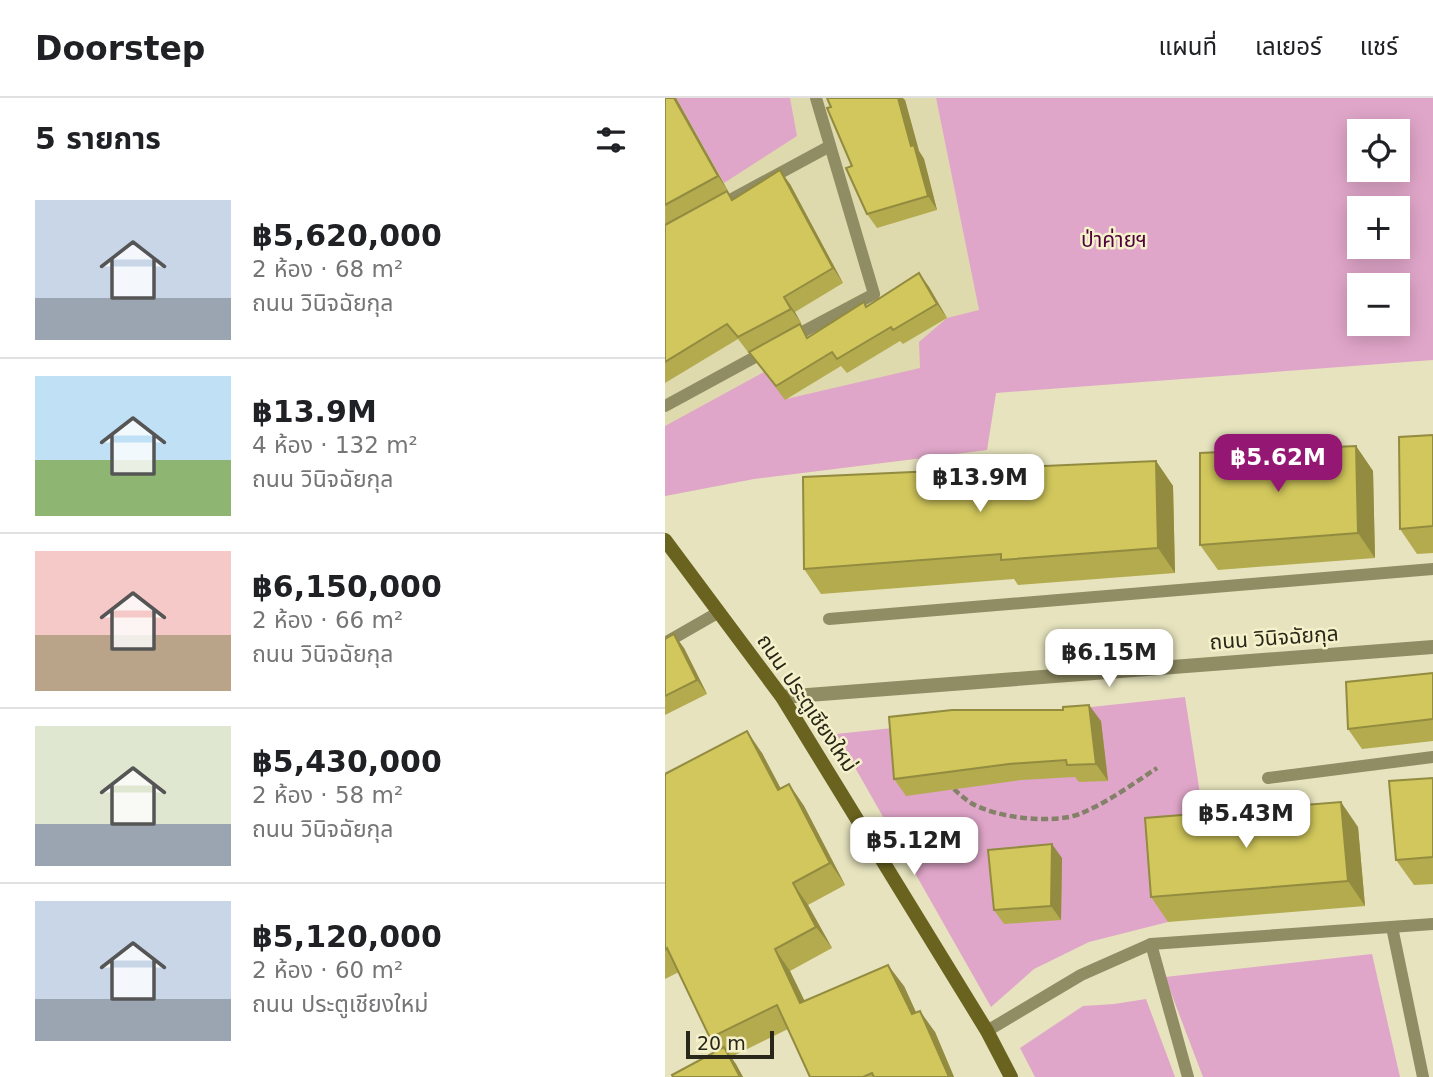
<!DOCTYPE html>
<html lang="th">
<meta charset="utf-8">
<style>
:root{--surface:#fff;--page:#f6f6f6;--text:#202124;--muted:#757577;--line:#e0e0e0;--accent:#941873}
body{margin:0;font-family:"DejaVu Sans","Noto Sans Thai",sans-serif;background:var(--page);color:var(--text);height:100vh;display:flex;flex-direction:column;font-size:26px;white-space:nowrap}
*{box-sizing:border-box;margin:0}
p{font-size:23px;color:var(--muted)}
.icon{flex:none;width:38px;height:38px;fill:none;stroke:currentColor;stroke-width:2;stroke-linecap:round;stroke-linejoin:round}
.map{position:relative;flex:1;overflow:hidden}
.sheet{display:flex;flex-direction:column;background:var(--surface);width:665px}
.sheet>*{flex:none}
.buttons{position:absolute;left:682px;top:21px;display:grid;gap:14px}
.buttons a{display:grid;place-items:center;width:63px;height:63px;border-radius:0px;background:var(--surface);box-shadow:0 4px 18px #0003;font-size:35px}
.scale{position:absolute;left:21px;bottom:18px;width:88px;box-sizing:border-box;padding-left:7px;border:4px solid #282719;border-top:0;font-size:19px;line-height:24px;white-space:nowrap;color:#282719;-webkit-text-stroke:5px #f4f1cb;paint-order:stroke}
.price{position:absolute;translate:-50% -60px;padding:0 16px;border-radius:14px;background:#fff;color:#222;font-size:23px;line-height:46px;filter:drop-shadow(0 2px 4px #0008)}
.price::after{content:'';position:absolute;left:50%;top:42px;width:21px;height:16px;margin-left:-10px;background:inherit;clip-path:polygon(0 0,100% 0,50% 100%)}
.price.active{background:var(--accent);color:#fff}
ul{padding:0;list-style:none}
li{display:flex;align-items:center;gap:21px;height:175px;padding:0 35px}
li+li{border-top:2px solid var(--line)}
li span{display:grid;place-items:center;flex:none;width:196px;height:140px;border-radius:0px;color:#555}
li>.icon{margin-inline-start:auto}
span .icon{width:84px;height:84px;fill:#fffc;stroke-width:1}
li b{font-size:30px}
h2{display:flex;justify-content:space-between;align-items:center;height:84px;padding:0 35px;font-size:30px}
header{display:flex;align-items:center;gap:42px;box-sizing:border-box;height:98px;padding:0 35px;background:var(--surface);border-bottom:2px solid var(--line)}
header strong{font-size:33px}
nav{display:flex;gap:38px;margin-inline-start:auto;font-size:24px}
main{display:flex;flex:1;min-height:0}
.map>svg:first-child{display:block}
</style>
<header>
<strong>Doorstep</strong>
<nav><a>แผนที่</a><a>เลเยอร์</a><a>แชร์</a></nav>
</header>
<main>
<section class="sheet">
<h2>5 รายการ<svg class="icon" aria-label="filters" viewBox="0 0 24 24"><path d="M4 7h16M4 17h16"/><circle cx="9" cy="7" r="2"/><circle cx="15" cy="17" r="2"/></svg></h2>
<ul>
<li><span style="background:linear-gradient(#c9d6e8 70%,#9aa5b1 0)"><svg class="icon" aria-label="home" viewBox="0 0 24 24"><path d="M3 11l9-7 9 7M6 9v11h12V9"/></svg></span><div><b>฿5,620,000</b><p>2 ห้อง · 68 m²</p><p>ถนน วินิจฉัยกุล</p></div></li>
<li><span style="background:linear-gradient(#bfe0f5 60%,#8fb573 0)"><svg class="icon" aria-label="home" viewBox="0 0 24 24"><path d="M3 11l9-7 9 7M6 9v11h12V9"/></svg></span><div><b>฿13.9M</b><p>4 ห้อง · 132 m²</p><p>ถนน วินิจฉัยกุล</p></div></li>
<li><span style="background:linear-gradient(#f6c9c9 60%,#b9a48a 0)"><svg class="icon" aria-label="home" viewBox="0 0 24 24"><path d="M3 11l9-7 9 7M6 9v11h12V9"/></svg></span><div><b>฿6,150,000</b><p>2 ห้อง · 66 m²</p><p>ถนน วินิจฉัยกุล</p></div></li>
<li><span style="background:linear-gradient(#dfe7d0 70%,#9aa5b1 0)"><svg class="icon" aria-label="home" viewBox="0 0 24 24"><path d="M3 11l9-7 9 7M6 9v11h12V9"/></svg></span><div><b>฿5,430,000</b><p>2 ห้อง · 58 m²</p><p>ถนน วินิจฉัยกุล</p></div></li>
<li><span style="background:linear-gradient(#c9d6e8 70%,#9aa5b1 0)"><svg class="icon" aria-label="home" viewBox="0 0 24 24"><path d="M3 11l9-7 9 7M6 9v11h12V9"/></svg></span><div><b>฿5,120,000</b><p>2 ห้อง · 60 m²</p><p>ถนน ประตูเชียงใหม่</p></div></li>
</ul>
</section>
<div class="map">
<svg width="768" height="979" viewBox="0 0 768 979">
<rect width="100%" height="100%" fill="#e6e3be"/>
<path fill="#dedaad" d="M0 0H271L331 295 322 352 89 381 0 398Z"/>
<g fill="#e0a6c9" fill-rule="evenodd">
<path d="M11 0H125L132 38 59 85Z"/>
<path d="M271 0H768V262L331 295 322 352 89 381 0 398V328L99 274 121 301 255 270 254 244 282 220 314 212ZM695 33H733V72H695ZM695 110H733V149H695ZM695 187H733V226H695Z"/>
<path d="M520 599 542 741 503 824 424 844 369 871 326 909 171 636Z"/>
<path d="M707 856 735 979H538L500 879Z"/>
<path d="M481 901 510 979H370L355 950 418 908 449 906Z"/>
</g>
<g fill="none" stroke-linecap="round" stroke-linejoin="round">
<path stroke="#838168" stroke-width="4.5" stroke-dasharray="7 3.5" stroke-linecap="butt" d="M289 691C294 696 300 701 306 705 331 720 390 727 417 715 443 704 468 686 492 670"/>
<g stroke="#908c63" stroke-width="12">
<path d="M54 108 165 48"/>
<path d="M126 240 209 196 151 0"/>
<path d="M0 308 101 253"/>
<path d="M164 521 768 471"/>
<path d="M0 545 54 514"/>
<path d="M603 680 768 659"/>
<path d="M727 829 758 979"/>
<path d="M486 846 523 979"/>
<path d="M322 933 416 877 486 846 768 826"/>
</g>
<path stroke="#908c63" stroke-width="14" d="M117 599 768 549"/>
<path stroke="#6a631f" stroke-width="14" d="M0 442 117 599 322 933 346 979"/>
</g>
<g fill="#b4ab4f">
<path d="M0 0H11L63 93 62 94 68 102 125 86 178 185 130 214 136 225 83 254 73 241 0 285Z"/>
<path d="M240 2 254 53 259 61 272 112 212 130 202 116 187 68Z"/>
<path d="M254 175 264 189 282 220 238 246 235 243 182 275 176 268 120 302 84 254 144 239 202 209Z"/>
<path d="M768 337V455L752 456 735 431Z"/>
<path d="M691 348 708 373 710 460 553 472 535 447Z"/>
<path d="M491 363 508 388 510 475 353 487 349 481 156 496 139 471Z"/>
<path d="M0 541 19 550 42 596 0 617Z"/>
<path d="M768 575V643L697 651 683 631Z"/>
<path d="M436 623 443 683 414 684 410 679 356 682 241 698 229 681Z"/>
<path d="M97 655 116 691 124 686 139 708 180 787 143 807 167 850 125 873 139 903 239 888 251 915 270 934 289 979H145L123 931 66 959 78 979H8L54 952 45 940 14 874 0 881V676Z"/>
<path d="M768 680V786L749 787 731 762Z"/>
<path d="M693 729 700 808 503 824 486 799Z"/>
<path d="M397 760 396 822 339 826 329 812Z"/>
</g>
<g fill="#928b40">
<path d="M9 0H11L63 93 53 78Z"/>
<path d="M233 0H238L240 2 254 53 259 61 272 112 263 98 246 48Z"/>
<path d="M115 72 125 86 178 185 168 170Z"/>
<path d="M254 175 264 189 282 220 272 206Z"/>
<path d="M119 199 130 214 136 225 126 211Z"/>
<path d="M691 348 708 373 710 460 693 435Z"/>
<path d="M491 363 508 388 510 475 493 450Z"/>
<path d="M9 536 19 550 42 596 32 582Z"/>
<path d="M424 607 436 623 443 683 431 666Z"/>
<path d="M82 633 97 655 128 714 113 692Z"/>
<path d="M124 686 139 708 180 787 165 765Z"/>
<path d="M676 704 693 729 700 808 683 783Z"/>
<path d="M387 746 397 760 396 822 386 808Z"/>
<path d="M128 785 143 807 167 850 151 829Z"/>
<path d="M110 851 125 873 151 926 135 905Z"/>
<path d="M223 867 239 888 262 938 247 916Z"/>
<path d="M255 913 270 934 289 979H284Z"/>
<path d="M59 949 71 966 78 979H75Z"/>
</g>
<g fill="#d1c75c" stroke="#928b40" stroke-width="2">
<path d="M0 0H9L53 78 0 107Z"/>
<path d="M162 0H233L246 48 249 47 263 98 202 116 181 70 187 68 162 10 166 9Z"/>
<path d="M115 72 168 170 119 199 126 211 73 239 62 226 0 264V127L62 93 67 102Z"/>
<path d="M254 175 272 206 228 232 226 229 172 261 167 254 111 288 84 254 135 226 142 240 199 204 201 209Z"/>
<path d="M768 337V428L735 431 734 339Z"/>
<path d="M691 348 693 435 535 447V355Z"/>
<path d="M491 363 493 450 336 462V456L139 471 138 379Z"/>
<path d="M9 536 32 582 0 598V541Z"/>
<path d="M768 575V621L683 631 681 584Z"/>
<path d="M424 607 431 666 402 667 401 662 344 666 229 681 224 619 287 612H398V609Z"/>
<path d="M82 633 113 692 124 686 165 765 128 785 151 829 110 851 135 905 223 867 247 916 255 913 284 979H209L207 975 198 979H145L112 907 45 940 2 850 0 852V676Z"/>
<path d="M768 680V759L731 762 724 683Z"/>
<path d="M676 704 683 783 486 799 480 720Z"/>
<path d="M387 746 386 808 329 812 323 752Z"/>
<path d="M59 949 75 979H8L7 977Z"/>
</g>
<g text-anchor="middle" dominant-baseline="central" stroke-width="5" stroke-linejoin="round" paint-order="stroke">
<g font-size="21" fill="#50003c" stroke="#f4f1cb">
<text x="449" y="142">ป่าค่ายฯ</text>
</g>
<g font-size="21" fill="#282719" stroke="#f4f1cb">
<text transform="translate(609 540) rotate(-4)">ถนน วินิจฉัยกุล</text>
<text transform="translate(142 605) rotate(56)">ถนน ประตูเชียงใหม่</text>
</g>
</g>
</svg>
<div class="buttons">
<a><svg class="icon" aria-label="locate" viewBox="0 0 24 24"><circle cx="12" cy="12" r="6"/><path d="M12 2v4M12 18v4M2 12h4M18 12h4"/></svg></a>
<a>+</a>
<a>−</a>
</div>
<div class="scale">20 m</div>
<b class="price active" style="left:613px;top:396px">฿5.62M</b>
<b class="price" style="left:315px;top:416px">฿13.9M</b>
<b class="price" style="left:444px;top:591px">฿6.15M</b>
<b class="price" style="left:581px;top:752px">฿5.43M</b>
<b class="price" style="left:249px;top:779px">฿5.12M</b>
</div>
</main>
